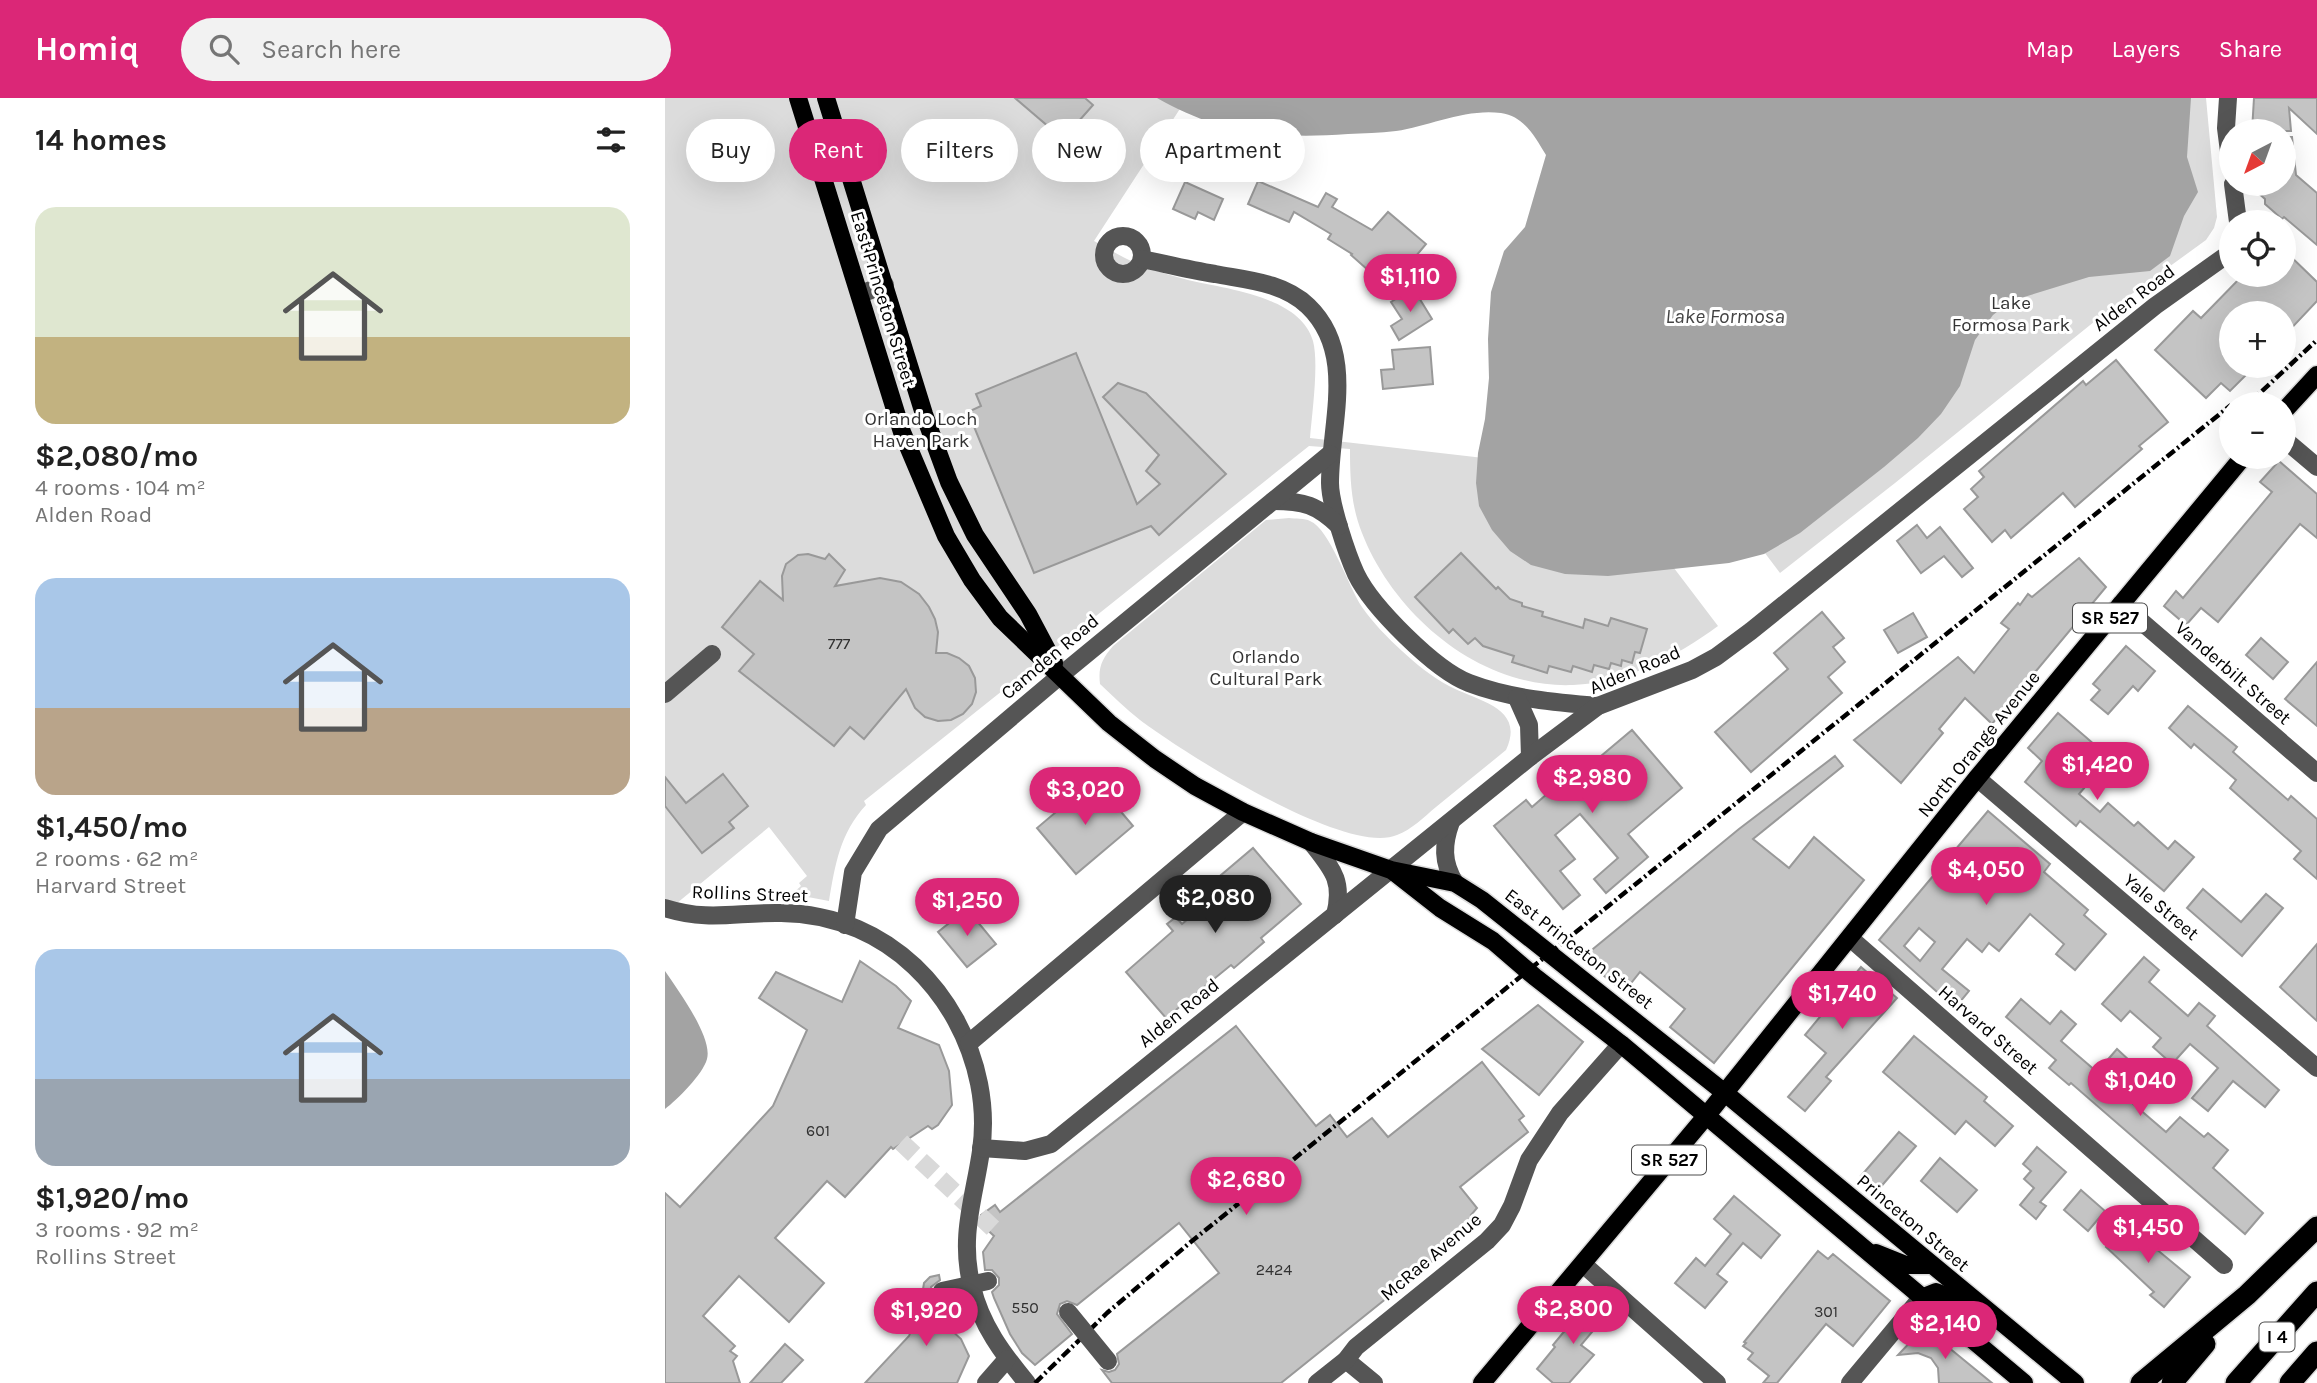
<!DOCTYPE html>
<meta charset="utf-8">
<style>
:root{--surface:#fff;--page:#f2f2f2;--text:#222;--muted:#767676;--accent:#db2777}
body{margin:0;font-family:Karla,sans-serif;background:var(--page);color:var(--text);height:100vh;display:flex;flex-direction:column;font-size:26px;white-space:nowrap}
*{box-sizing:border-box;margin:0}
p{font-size:23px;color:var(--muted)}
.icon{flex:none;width:38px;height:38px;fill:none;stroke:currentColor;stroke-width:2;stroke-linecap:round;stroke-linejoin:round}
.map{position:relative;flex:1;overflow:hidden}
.details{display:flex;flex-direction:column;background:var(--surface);width:665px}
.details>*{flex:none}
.hud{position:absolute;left:21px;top:21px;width:665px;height:63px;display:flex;gap:14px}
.needle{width:46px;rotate:221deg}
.controls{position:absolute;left:1554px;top:21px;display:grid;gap:14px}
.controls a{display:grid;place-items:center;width:77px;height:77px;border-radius:50%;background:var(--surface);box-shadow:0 7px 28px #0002;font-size:35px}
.price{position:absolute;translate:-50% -60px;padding:0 16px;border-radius:24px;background:var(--accent);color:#fff;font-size:23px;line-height:46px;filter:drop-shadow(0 2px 4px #0008)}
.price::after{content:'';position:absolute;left:50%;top:42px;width:21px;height:16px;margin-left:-10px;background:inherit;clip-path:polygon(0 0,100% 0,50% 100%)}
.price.active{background:#222;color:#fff}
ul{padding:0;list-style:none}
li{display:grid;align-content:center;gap:14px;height:371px;padding:0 35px}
li span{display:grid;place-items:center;height:217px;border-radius:21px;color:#555}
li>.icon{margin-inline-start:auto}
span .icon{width:126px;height:126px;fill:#fffc;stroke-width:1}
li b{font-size:30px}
h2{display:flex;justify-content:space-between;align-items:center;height:84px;padding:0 35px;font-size:30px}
.tag{padding:0 24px;border-radius:32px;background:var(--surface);box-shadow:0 7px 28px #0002;font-size:24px;line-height:63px}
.tag.active{background:var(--accent);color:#fff}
header{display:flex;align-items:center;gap:42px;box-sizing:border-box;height:98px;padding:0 35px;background:var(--accent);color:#fff}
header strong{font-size:33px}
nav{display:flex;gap:38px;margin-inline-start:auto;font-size:24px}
.search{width:490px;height:63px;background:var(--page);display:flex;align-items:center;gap:18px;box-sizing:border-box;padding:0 24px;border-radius:38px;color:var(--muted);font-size:26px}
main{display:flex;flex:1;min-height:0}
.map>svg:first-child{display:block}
</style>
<header>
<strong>Homiq</strong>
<div class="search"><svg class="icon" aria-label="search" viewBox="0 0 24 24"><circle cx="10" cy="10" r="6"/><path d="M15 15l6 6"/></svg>Search here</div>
<nav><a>Map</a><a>Layers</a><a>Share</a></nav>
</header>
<main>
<section class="details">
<h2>14 homes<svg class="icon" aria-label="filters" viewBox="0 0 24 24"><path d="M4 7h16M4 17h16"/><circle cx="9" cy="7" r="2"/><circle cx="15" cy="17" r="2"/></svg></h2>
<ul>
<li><span style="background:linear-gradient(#dfe7d0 60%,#c2b280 0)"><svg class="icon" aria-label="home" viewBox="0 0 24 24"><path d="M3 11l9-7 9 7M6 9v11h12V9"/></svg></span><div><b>$2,080/mo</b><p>4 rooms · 104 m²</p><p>Alden Road</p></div></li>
<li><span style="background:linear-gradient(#a9c7e8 60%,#b9a48a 0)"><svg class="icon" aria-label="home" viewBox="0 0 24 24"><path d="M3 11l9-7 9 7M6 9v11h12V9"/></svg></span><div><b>$1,450/mo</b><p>2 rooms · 62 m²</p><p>Harvard Street</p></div></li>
<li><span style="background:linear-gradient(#a9c7e8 60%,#9aa5b1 0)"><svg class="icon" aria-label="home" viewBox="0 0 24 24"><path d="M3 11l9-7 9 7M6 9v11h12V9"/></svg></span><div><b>$1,920/mo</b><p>3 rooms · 92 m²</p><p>Rollins Street</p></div></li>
</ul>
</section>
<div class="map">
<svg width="1652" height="1285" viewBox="0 0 1652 1285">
<rect width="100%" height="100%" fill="#fff"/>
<g fill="#dcdcdc">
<path d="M0 0H522L429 143C444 151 460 161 477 168 492 173 507 178 523 182 561 191 635 198 648 243 654 266 647 315 645 340L836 362 993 449 1053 528C1011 559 961 585 908 587 815 591 729 517 697 435 686 408 685 380 685 351L644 348 199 703 201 707C175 735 170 767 164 803L127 796 136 788 134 785 142 778 104 729 0 815Z"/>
<path d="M1457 0H1541L1552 119 1549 130 1541 142 1435 219 1230 385 1115 475 1075 422Z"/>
<path d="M624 420C630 421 640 420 645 423 665 431 684 490 697 509 708 525 723 540 737 553 751 566 766 578 784 588 812 603 861 609 841 652 818 671 794 690 771 709 759 719 746 732 732 737 681 759 518 654 475 622 461 611 448 598 435 586 433 569 437 561 448 548L601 422Z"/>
</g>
<g fill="#a3a3a3">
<path d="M492 0H1526L1522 59 1533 94 1519 118 1505 158 1485 173 1424 179 1346 203 1328 217 1310 242 1295 288 1276 316 1253 340 1219 369 1135 435 1099 456 1064 465 943 478 900 476 866 467 845 453 827 432 814 408 811 385 813 355 820 321 824 280 823 241 826 194 839 153 860 129 881 57C870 39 859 18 836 15 802 10 764 28 731 33 715 35 698 35 683 36 612 41 554 36 492 0Z"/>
<path d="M0 873C12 891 48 939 42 961 38 976 12 1002 0 1011Z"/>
</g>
<g fill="#c4c4c4" stroke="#999" stroke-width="2" fill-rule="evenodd">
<path d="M350 0H420L428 7 398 41Z"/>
<path d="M1589 0H1652V36L1624 10 1626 33H1587Z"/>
<path d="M1619 39H1627L1631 77 1652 95V147L1619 119 1617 121 1600 106V101L1583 86H1619Z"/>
<path d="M593 83 653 109 661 95 672 101 667 109 707 132 723 114 761 146 735 177 714 159 703 172 686 157 687 156 663 141 666 136 629 114 624 124 583 106Z"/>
<path d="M520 84 558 101 549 122 533 114 530 121 508 111Z"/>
<path d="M1619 152 1652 184V203L1619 238V215H1566V268H1590L1565 293 1556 285 1541 300 1490 252 1528 213 1536 220 1578 177H1619Z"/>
<path d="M748 190 767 221 734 242 726 228 737 221 726 204Z"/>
<path d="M765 249 768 286 718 291 716 272 729 271 727 252Z"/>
<path d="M411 255 472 406 495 386 481 373 494 357 438 299 453 285 481 295 561 376 494 437 486 428 369 475 303 314 316 308 311 296Z"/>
<path d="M1451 262 1503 324 1474 348 1477 351 1410 409 1398 395 1346 440 1340 432 1327 444 1299 411 1313 399 1306 391 1319 379 1314 373 1418 283 1421 287Z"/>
<path d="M1614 363 1652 396V440L1635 426 1553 524 1536 510 1521 527 1499 508 1511 493 1518 500 1607 394 1595 384Z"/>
<path d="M1252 427 1262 440 1275 429 1308 470 1297 479 1279 458 1256 475 1232 443Z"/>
<path d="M796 455 831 491 833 489 845 501 857 505V508L878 514 877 518 918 530 920 521 943 528 946 520 982 531 975 555 970 554 967 565 957 562 956 568 946 565 944 571 929 567 927 574 908 568 906 574 884 568 882 575 847 564 849 558 818 548 810 540 803 546 788 531 784 535 750 499Z"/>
<path d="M143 456 160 461 164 456 180 472 170 488 215 480 236 484 254 496 264 509 270 521 273 534 271 555H282L294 560 304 568 310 580 311 594 307 606 298 616 286 622 273 623 260 619 250 610 241 591 199 641 185 629 169 648 74 573 89 556 57 529 95 483 118 502 117 478 121 466 133 457Z"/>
<path d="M1414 460 1441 489 1327 626 1300 600 1274 631 1278 635 1236 685 1189 642 1293 559 1309 575 1344 531 1336 525 1353 505 1355 507 1363 496 1367 499Z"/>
<path d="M1157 514 1179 540 1168 549 1180 564 1163 579 1177 595 1086 674 1050 634 1123 571 1109 555Z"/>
<path d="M1248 515 1262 539 1233 555 1219 532Z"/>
<path d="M1596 540 1623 564 1608 581 1581 557Z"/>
<path d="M1461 548 1490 573 1473 593 1468 588 1443 616 1426 602 1435 592 1428 586Z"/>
<path d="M1652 564V628L1620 601Z"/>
<path d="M1523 608 1572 649 1568 654 1623 702 1626 698 1652 721V781L1629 761 1636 753 1565 690 1571 682 1529 646 1526 650 1504 630Z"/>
<path d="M1393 615 1445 660 1414 696 1435 714 1443 705 1469 728 1473 724 1503 751 1510 743 1529 759 1499 793 1415 723 1411 728 1360 684 1377 663 1363 650Z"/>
<path d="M967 632 1017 690 963 736 983 759 941 795 929 781 953 760 915 716 890 737 910 761 895 773 915 797 898 811 829 728 861 702 867 709 913 669 917 674Z"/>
<path d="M1170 658 1178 668 1088 741 1124 770 1149 739 1199 782 1049 965 1005 929 1020 911 975 874 959 894 917 860 1074 731Z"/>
<path d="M58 676 83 708 64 724 69 730 37 755 0 708V679L21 705Z"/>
<path d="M429 682 468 728 411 776 372 730Z"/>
<path d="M1323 713 1385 766 1379 774 1423 812 1419 817 1441 836 1410 872 1391 856 1399 846 1365 816 1334 853 1324 845 1317 854 1302 841 1277 871 1304 893 1290 910 1214 842ZM1254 830 1270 844 1255 863 1239 848Z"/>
<path d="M588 750 636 806 596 840 599 844 569 870 566 867 501 920 461 874 508 833 502 826 511 819 517 826 562 787 555 778Z"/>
<path d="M1538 791 1576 824 1601 796 1618 810 1577 858 1522 810Z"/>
<path d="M302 811 331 846 302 869 273 834Z"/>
<path d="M1652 846V923L1615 889Z"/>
<path d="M1479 859 1494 872 1484 884 1523 918 1534 905 1550 918 1542 928 1614 992 1600 1009 1568 983 1543 1013 1527 1000 1553 970 1525 946 1507 966 1488 949 1496 940 1465 913 1456 923 1437 906Z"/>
<path d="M195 863 231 888 246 903 233 930 274 947 284 973 287 1007 273 1027 267 1031 263 1028 228 1051 226 1049 180 1099 162 1083 110 1140 159 1185 124 1224 74 1178 38 1218 70 1248 65 1253 72 1258 68 1263 75 1285H0V1095L15 1109 108 1008 142 932 94 900 111 874 177 904Z"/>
<path d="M1196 869 1232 900 1161 979 1166 983 1140 1013 1123 999 1161 955 1140 937Z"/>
<path d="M1356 901 1385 926 1396 913 1411 926 1396 943 1432 974 1452 951 1465 963 1448 982 1469 1001 1466 1004 1501 1034 1515 1019 1539 1039 1543 1035 1563 1052 1548 1070 1598 1115 1580 1136 1406 985 1404 987 1384 970 1391 962 1341 919Z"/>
<path d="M873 907 918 944 874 997 817 951Z"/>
<path d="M571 928 651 1028 665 1017 682 1039 707 1020 723 1039 817 964 859 1018 854 1022 863 1034 795 1089 812 1110 806 1117 814 1126 616 1285H447L437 1272 444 1274 450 1272 454 1266 452 1256 554 1175 514 1125 412 1207 402 1203 395 1206 392 1216 407 1236 370 1267 357 1255 345 1236 329 1200 327 1194 334 1187V1180L327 1172H320L318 1154 329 1138 315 1125 316 1117 330 1107 335 1114Z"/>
<path d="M1249 938 1322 999 1319 1003 1348 1028 1330 1048 1301 1023 1290 1036 1218 974Z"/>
<path d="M1234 1034 1251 1048 1213 1092 1196 1078Z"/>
<path d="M1372 1049 1401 1074 1375 1104 1381 1108 1371 1121 1355 1107 1369 1090 1359 1081 1366 1073 1358 1066Z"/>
<path d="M1275 1060 1312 1092 1292 1114 1256 1083Z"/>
<path d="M1416 1092 1440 1113 1423 1133 1399 1112Z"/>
<path d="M1069 1098 1115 1137 1096 1160 1078 1145 1052 1176 1062 1184 1040 1210 1010 1185 1031 1160 1040 1168 1066 1136 1049 1121Z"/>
<path d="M1461 1126 1525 1179 1499 1209 1485 1197 1489 1194 1441 1149Z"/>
<path d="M1153 1153 1163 1161 1168 1156 1225 1203 1188 1248 1161 1226 1112 1285H1098L1104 1278 1083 1261 1088 1255 1078 1248 1081 1245 1079 1244Z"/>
<path d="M274 1177 275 1182 266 1189V1196L273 1204H280L283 1229 296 1241 304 1258 292 1285H200L244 1238 255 1210 259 1185 265 1179Z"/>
<path d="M926 1201 943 1215 916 1247 929 1257 904 1285H888L872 1271 890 1249 888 1247Z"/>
<path d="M1265 1233 1283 1249 1327 1285H1274L1273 1270 1266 1260 1253 1255 1233 1257 1252 1237 1257 1242Z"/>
<path d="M120 1246 138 1262 116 1285H85Z"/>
</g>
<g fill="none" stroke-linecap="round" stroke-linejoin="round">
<path stroke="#d9d9d9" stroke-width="18" stroke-dasharray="18 9" stroke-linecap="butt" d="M236 1044 332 1134"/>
<g stroke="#dbdbdb" stroke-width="21">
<g id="major">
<path d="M133 0 237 334 281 438 307 482 335 520 444 625 490 661 530 688 578 714 646 744 726 772 790 785 817 802 1060 995 1410 1285"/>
<path d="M161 0 259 316 284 384 310 437 363 516 389 565"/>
<path d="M1619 313 1652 277"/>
<path d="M729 774 775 810 828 843 870 879 956 946 1359 1285"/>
<path d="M1211 1155 1241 1167H1265"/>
<path d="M1256 1200 1271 1194 1306 1208"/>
<path d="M817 1285 1042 1017 1312 680 1578 359"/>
</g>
</g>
<g stroke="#dbdbdb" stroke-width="24">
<g id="highway">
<path d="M1476 1285 1582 1197 1652 1129"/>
<path d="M1507 1285 1540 1246"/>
<path d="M1571 1285 1652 1194"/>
<path d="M1625 1285 1652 1254"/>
</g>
</g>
<g stroke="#555" stroke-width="18">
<path d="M1563 0 1561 30 1566 69"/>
<path d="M1568 86 1573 124"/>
<circle cx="458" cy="157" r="19"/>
<path d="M477 161C501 166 525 172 550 176 581 182 618 184 643 208 692 255 665 326 665 385 665 406 682 456 691 476 707 509 770 572 804 585 846 601 889 604 933 608"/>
<path d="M195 196 220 187"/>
<path d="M1619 341 1652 369"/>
<path d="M608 403C639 403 652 407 674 428"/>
<path d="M1456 506 1652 675"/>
<path d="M0 596 47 556"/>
<path d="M852 600 864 627 865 659"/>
<path d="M1312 680 1652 970"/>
<path d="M786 724C778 746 777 764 790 785"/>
<path d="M646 744C667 771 679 782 670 817"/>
<path d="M0 810C45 824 71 814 116 815 142 815 169 821 193 831 277 867 329 964 316 1053 309 1101 294 1139 307 1189 316 1227 338 1256 362 1285"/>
<path d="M180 827 188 774 214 731 396 577 665 356"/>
<path d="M1185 840 1559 1167"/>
<path d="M304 945 578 714"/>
<path d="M316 1050 360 1053 386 1046 865 659 933 608 1027 572 1051 559 1086 533 1490 208 1566 154"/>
<path d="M918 1166 1052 1285"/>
<path d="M681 1262 709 1285"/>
<path d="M321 1285 342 1261"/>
<path d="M652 1285 681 1262 691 1249 822 1143 837 1127 847 1108 864 1062 895 1015 956 946"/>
<path d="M1185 1285 1256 1200"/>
</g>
<use href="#major" stroke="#000" stroke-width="18"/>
<use href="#highway" stroke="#000" stroke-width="21"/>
<g stroke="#000" stroke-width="4.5" stroke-dasharray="10 3.5 2 3.5" stroke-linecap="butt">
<path d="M1583 306 1652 242"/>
<path d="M370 1285 442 1215 527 1143 1566 307"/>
</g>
<g stroke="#555" stroke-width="18">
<path d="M277 1193 323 1183"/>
<path d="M403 1214 443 1263"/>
</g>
</g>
<g text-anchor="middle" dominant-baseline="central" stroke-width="6" stroke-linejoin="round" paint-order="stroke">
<g font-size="16" fill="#313131">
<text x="174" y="545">777</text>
<text x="153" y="1032">601</text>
<text x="609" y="1171">2424</text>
<text x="360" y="1209">550</text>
<text x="1161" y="1213">301</text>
</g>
<g fill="#fff" stroke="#4c4c4c" stroke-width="2">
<rect x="1408" y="505.5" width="74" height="29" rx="5"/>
<rect x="967" y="1047.5" width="74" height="29" rx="5"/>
<rect x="1594.5" y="1224.5" width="35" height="29" rx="5"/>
</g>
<g font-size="18" font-weight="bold" fill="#000">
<text x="1445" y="520">SR 527</text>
<text x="1004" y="1062">SR 527</text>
<text x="1612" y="1239">I 4</text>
</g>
<g font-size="19" fill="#000" stroke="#fff">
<text transform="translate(1469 200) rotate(-37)">Alden Road</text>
<text transform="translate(218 201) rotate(73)">East Princeton Street</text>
<text transform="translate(385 559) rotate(-40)">Camden Road</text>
<text transform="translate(970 572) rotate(-23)">Alden Road</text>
<text transform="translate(1568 575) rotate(41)">Vanderbilt Street</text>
<text transform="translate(1314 646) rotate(-51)">North Orange Avenue</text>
<text transform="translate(85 796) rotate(2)">Rollins Street</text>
<text transform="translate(1496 809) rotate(40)">Yale Street</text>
<text transform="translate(914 851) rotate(38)">East Princeton Street</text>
<text transform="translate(514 915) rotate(-39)">Alden Road</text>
<text transform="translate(1323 932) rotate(41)">Harvard Street</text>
<text transform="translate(1248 1125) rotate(40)">Princeton Street</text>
<text transform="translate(766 1159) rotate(-40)">McRae Avenue</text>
</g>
<g font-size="19" fill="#333" stroke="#fff">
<text x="1346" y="205">Lake<tspan x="1346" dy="22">Formosa Park</tspan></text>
<text x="256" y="321">Orlando Loch<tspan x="256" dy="22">Haven Park</tspan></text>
<text x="601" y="559">Orlando<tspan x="601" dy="22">Cultural Park</tspan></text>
</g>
<g font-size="21" font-style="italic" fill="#444" stroke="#fff">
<text x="1060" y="218">Lake Formosa</text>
</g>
</g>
</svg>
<div class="controls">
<a><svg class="needle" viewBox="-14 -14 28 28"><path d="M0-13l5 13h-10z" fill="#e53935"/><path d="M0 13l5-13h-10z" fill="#767676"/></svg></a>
<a><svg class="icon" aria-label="locate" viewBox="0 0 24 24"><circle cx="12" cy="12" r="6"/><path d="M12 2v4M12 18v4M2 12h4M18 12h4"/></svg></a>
<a>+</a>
<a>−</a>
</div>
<b class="price" style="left:745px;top:216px">$1,110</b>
<b class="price" style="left:1432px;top:704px">$1,420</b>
<b class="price" style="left:927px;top:717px">$2,980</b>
<b class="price" style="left:420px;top:729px">$3,020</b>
<b class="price" style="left:1321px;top:809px">$4,050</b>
<b class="price active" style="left:550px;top:837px">$2,080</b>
<b class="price" style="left:302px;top:840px">$1,250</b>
<b class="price" style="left:1177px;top:933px">$1,740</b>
<b class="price" style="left:1475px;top:1020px">$1,040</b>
<b class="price" style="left:581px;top:1119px">$2,680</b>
<b class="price" style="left:1483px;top:1167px">$1,450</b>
<b class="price" style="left:908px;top:1248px">$2,800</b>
<b class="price" style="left:261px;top:1250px">$1,920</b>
<b class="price" style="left:1280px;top:1263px">$2,140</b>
<div class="hud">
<a class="tag">Buy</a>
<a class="tag active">Rent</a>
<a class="tag">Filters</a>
<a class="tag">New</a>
<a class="tag">Apartment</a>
</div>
</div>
</main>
